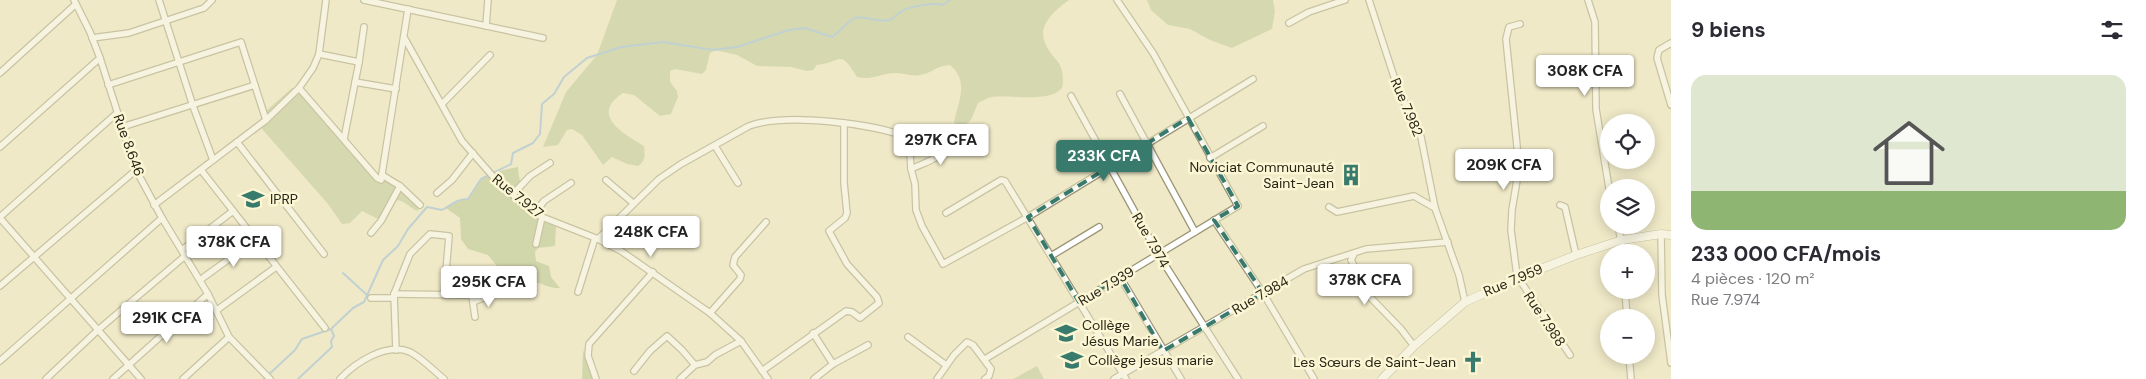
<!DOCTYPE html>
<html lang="fr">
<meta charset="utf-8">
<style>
:root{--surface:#fff;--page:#f7f7f7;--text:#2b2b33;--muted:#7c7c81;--accent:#387a6b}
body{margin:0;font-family:"DM Sans",sans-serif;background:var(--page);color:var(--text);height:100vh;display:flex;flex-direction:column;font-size:19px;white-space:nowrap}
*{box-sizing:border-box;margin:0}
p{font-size:16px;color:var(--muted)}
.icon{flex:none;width:28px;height:28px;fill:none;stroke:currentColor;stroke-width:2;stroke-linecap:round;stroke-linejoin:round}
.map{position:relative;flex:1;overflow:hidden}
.side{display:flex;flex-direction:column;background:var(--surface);width:475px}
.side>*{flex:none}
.controls{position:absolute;left:1600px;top:114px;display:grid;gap:10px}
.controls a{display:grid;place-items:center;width:55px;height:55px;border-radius:50%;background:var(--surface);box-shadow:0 2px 12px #0003;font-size:25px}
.price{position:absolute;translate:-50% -42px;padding:0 11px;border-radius:5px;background:#fff;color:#222;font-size:16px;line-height:32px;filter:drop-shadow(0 1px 2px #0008)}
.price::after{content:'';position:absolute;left:50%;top:30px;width:15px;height:11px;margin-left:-8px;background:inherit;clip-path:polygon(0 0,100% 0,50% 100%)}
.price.active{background:var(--accent);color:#fff}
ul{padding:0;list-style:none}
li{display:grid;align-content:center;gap:10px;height:265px;padding:0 20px}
li span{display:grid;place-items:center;height:155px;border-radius:15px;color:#555}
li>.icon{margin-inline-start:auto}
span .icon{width:90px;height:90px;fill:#fffc;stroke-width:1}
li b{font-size:21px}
h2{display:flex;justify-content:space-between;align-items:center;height:60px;padding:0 20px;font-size:21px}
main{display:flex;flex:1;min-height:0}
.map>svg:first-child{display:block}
</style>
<main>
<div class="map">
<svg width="1671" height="379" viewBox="0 0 1671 379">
<rect width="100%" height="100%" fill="#efe9c7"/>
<g fill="#b8c695">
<path d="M617 0H1069C1054 11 1035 26 1047 47 1055 62 1063 61 1063 80 1063 84 1063 88 1060 90 1047 102 1009 95 992 97 987 98 982 101 978 103L971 120 962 127H957L954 122C959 100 969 81 950 65 935 66 933 73 920 75 912 77 904 73 896 73 882 73 871 81 857 77 839 48 843 62 817 65L813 70 807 71 791 67 757 66 737 55 715 50 710 53 706 70 702 74 675 69 670 71V82L677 91 678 97 671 114 660 116 634 95 623 93C589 115 624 134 644 146 645 155 646 161 638 166L627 164 612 157 603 165 582 135 572 129 567 130 558 145 543 147 566 92 597 55Z"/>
<path d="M1147 0H1273L1275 11 1272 29 1232 48 1210 40 1190 29 1168 25 1151 10Z"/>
<path d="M292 88 301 90 372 172 406 191 419 205 418 211C408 208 404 197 391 201L380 220 362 211 350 223 342 224 328 204 262 129 259 123 265 112Z"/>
<path d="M1037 366 1044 379H1013Z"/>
</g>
<g fill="#b0bf89">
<path d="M518 167C519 195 536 208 556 225L555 246 538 248 535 252 536 261 549 266 551 277 560 288C550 289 543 283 533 282 520 281 512 282 500 278L496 265 488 255 468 249 461 239 460 218 446 208C451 202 460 199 468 199L481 179 494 172Z"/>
<path d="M583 350 592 379H582Z"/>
</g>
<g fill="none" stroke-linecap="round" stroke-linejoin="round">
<g stroke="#8ab4dd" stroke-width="2">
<path d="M343 273 367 295"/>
<path d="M264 379 295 350 302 339 331 329 353 308 364 302 383 260 398 246 408 229 427 207 442 210C451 205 457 199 468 199L481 179 511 164 513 153 533 143 540 134 542 104 554 94 564 77 587 58 621 47 663 42 713 50 737 47 789 30 805 28 832 37C839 32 850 19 855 18 863 15 880 23 890 20 894 18 898 13 902 11 911 6 936 2 943 5L950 0"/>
<path d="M298 379 332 347 331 341 334 336 331 329"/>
</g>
<g stroke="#9b9676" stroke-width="8">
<g id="street">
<path d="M74 0 90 32 100 58 136 170 162 218 208 294 229 337 270 379"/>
<path d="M159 0 193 106 213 160"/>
<path d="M364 0 543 38"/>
<path d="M1369 0 1398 89 1421 137 1435 208 1459 275 1465 302"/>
<path d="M1588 0 1595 22 1596 109 1609 188"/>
<path d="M1289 23 1309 12 1345 0"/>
<path d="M1520 24 1509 27 1506 39 1517 146V180L1512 210 1511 230 1517 276 1570 355"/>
<path d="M486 26 488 0"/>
<path d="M92 38 129 33 204 8 212 0"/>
<path d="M405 39 462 141 497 181 529 209 542 217 598 239 621 251 710 313 741 341 768 379"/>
<path d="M1671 43 1659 50 1657 58 1671 105"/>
<path d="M319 54 359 62 344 139"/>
<path d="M359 62 364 27"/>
<path d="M0 73 76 4"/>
<path d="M355 82 396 89"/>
<path d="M108 85 241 42 266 120"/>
<path d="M299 88 377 178 381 180 408 9"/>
<path d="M1120 94 1195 232"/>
<path d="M1071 96 1158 254 1238 379"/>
<path d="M442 104 490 55"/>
<path d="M122 127 255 85"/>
<path d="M237 142 324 254"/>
<path d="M715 146 738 183"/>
<path d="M0 147 100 58"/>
<path d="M1210 158 1263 126"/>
<path d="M911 169C928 161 941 160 946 141"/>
<path d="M201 170 325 328"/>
<path d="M382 175 400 186 420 205"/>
<path d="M606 180 633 203"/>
<path d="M437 193 452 180 473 153"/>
<path d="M513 194 530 176 550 163"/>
<path d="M154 205 266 120 299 88 313 68 319 54 326 0"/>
<path d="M1560 205 1565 207 1576 255"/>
<path d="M1329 207 1337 212 1414 196 1435 208"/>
<path d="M535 213 544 201 571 183"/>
<path d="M946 213 1001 180 1005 181 1126 379"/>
<path d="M0 217 117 113"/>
<path d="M0 218 141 379"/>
<path d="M1214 220 1263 293 1314 379"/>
<path d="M1618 225 1623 252"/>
<path d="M371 233 381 221 400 186"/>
<path d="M1661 234 1662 295 1671 363"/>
<path d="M598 239 659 179 681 164 749 126C784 113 875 123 909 138L911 169 915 184 916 210 922 226 943 264 1028 217 1253 79"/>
<path d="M536 244 542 217"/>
<path d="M182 250 233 211"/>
<path d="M1354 254 1351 260 1371 298 1401 329 1414 346"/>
<path d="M1051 256 1099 227"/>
<path d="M1120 277 1181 379"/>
<path d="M200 280 255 240"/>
<path d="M0 286 136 170"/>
<path d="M1625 290 1627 318"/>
<path d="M578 292 595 238"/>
<path d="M394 294 470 295 472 296 475 317"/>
<path d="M371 298H394"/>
<path d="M473 302 496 293"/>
<path d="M217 310 276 267"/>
<path d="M710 313 740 279 741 275 733 265 735 257 766 222"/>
<path d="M813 333 833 364"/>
<path d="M908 337 946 365"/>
<path d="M396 350 394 294 410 254 430 234 449 236 444 295"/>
<path d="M1629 355 1631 379"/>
<path d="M985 359 1238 206 1153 53 1117 0"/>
<path d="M0 361 162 218"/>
<path d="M634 371 650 351 667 336 682 350 695 365"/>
<path d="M762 371 846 311 852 312 860 318 879 303 877 297 847 264 829 231 845 218 847 213 844 183V123"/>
<path d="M46 379 98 330 185 256"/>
<path d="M113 379 208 294"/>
<path d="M183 379 229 337"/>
<path d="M340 379C355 363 386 342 410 352 422 358 434 371 444 379"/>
<path d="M596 379 588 356 589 344 653 272"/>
<path d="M680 379 695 365 707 362 715 355 741 341"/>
<path d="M814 379 833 364 868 345"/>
<path d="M937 379 954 355 967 342 973 345 991 369 989 376 985 379"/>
<path d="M1114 379 1304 269 1366 249 1448 242"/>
</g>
</g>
<g stroke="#9b9676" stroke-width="9">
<path id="secondary" d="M1382 379 1414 346 1465 302 1518 278 1576 255 1622 240 1661 234 1671 235"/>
</g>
<use href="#street" stroke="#fff" stroke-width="5.5"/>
<use href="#secondary" stroke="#fff" stroke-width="8"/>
</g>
<path d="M0 0H1671V379H0ZM1188 118 1238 206 1214 220 1263 293 1163 351 1120 277 1079 302 1028 217Z" fill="#efe9c7" fill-opacity=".55" fill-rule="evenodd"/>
<path fill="none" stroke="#387a6b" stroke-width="4" stroke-dasharray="10 6" stroke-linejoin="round" d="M1188 118 1238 206 1214 220 1263 293 1163 351 1120 277 1079 302 1028 217Z"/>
<defs>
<g id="building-bare" transform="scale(1.725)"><path d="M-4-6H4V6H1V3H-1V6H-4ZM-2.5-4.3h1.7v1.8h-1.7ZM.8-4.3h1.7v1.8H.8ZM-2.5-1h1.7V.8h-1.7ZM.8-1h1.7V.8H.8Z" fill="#387a6b" stroke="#fcf6d4" stroke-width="2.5" paint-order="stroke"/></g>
<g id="school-bare" transform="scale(1.725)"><path d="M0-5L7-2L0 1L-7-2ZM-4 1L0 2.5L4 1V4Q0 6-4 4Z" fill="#387a6b" stroke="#fcf6d4" stroke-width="2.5" paint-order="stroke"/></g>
<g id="church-bare" transform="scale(1.725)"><path d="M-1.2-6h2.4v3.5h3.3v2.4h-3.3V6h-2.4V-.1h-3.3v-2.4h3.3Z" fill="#387a6b" stroke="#fcf6d4" stroke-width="2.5" paint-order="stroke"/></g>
</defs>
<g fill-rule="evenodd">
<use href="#building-bare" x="1351" y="175"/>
<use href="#school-bare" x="253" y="199"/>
<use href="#school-bare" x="1066" y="333"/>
<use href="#school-bare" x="1072" y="360"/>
<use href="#church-bare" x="1473" y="362"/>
</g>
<g text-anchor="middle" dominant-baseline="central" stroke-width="5" stroke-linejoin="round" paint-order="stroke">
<g font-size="14" fill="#282619" stroke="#fcf6d4">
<text transform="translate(1407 107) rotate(67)">Rue 7.982</text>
<text transform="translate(129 145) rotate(70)">Rue 8.646</text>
<text transform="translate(518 196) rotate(39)">Rue 7.927</text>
<text transform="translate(1151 240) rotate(60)">Rue 7.974</text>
<text transform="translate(1513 280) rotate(-23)">Rue 7.959</text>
<text transform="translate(1106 286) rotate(-31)">Rue 7.939</text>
<text transform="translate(1260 295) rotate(-30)">Rue 7.984</text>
<text transform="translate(1545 319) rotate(56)">Rue 7.988</text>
</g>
<g font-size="14" fill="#282619" stroke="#fcf6d4" text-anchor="start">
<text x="1334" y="167" text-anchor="end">Noviciat Communauté<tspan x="1334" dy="16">Saint-Jean</tspan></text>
<text x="270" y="199">IPRP</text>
<text x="1082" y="325">Collège<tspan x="1082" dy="16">Jésus Marie</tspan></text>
<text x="1088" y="360">Collège jesus marie</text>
<text x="1456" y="362" text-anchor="end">Les Sœurs de Saint-Jean</text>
</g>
</g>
</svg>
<div class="controls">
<a><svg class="icon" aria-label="locate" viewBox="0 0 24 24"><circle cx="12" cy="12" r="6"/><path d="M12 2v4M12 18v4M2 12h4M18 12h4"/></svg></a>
<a><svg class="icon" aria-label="layers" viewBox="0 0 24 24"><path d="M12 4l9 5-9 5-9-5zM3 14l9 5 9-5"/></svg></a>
<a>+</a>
<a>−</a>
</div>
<b class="price" style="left:1585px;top:97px">308K CFA</b>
<b class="price" style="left:941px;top:166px">297K CFA</b>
<b class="price active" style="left:1104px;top:182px">233K CFA</b>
<b class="price" style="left:1504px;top:191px">209K CFA</b>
<b class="price" style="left:651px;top:258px">248K CFA</b>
<b class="price" style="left:234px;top:268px">378K CFA</b>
<b class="price" style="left:1365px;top:306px">378K CFA</b>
<b class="price" style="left:489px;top:308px">295K CFA</b>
<b class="price" style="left:167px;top:344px">291K CFA</b>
</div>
<section class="side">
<h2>9 biens<svg class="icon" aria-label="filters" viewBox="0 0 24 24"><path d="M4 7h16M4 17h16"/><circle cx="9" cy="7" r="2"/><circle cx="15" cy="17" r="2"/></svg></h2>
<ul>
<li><span style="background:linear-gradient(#dfe7d0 75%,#8fb573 0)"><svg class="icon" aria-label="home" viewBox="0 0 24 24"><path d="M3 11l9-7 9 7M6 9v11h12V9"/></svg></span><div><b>233 000 CFA/mois</b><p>4 pièces · 120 m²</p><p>Rue 7.974</p></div></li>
</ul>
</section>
</main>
